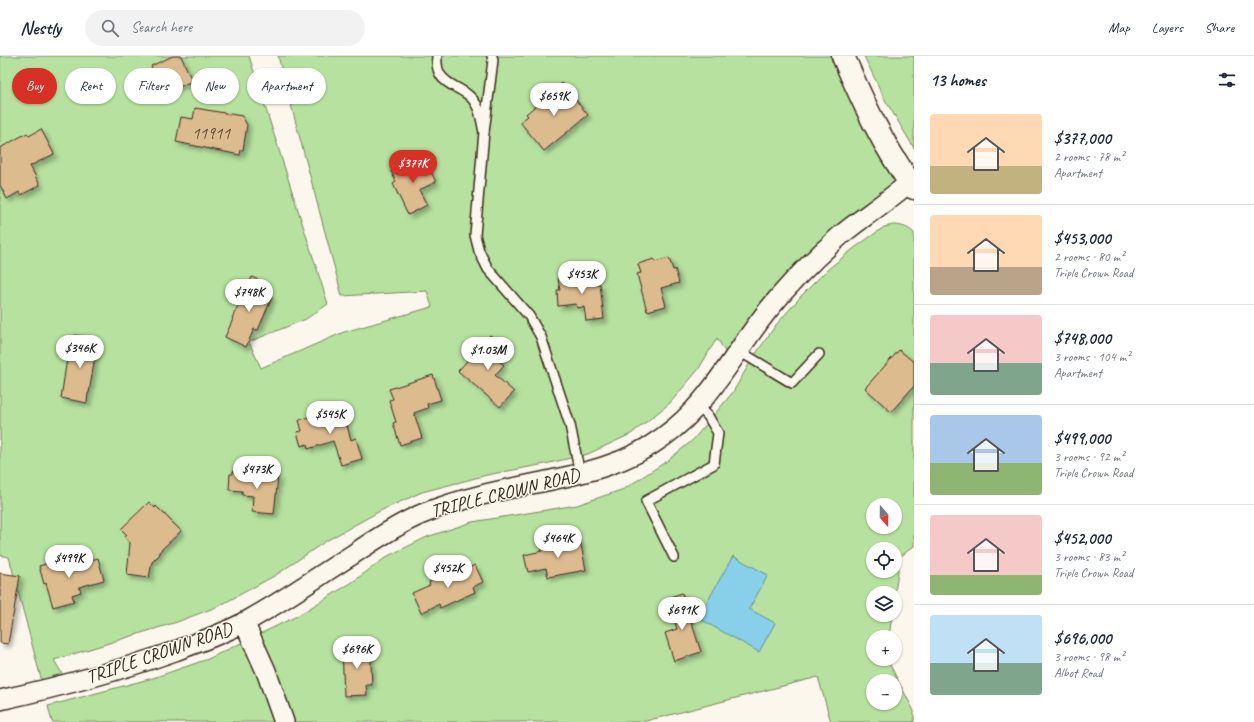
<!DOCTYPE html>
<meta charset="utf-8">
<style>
:root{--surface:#fff;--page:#f2f2f3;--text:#1f2937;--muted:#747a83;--line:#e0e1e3;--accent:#d93025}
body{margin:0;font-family:Caveat,sans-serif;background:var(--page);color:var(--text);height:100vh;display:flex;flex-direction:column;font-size:15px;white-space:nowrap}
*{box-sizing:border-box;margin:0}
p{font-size:13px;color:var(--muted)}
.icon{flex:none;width:22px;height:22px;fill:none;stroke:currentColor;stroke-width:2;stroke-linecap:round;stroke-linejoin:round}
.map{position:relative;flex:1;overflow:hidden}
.panel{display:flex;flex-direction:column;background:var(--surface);width:340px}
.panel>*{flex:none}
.guide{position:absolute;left:12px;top:12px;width:380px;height:36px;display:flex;gap:8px}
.needle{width:26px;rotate:160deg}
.controls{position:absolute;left:866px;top:442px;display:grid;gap:8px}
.controls a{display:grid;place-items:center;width:36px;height:36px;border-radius:50%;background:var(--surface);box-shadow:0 1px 3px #0004;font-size:20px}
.price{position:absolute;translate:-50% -34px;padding:0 9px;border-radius:14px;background:#fff;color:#222;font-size:13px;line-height:26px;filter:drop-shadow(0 1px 2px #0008)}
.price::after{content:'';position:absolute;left:50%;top:24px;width:12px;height:9px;margin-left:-6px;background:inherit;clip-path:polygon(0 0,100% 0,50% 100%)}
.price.selected{background:var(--accent);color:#fff}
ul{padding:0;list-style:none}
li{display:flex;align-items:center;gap:12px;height:100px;padding:0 16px}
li+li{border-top:1px solid var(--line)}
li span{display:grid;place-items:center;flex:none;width:112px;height:80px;border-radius:4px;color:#555}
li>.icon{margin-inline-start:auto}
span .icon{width:48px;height:48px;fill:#fffc;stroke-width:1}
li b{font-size:17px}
h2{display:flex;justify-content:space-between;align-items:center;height:48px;padding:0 16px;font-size:17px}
.pill{padding:0 14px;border-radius:18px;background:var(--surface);box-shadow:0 1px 3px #0004;font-size:14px;line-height:36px}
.pill.selected{background:var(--accent);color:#fff}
header{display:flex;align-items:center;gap:24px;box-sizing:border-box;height:56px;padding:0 20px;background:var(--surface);border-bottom:1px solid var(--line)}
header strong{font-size:19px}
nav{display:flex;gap:22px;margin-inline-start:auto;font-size:14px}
.search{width:280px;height:36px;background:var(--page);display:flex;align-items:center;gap:10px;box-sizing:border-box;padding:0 14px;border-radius:22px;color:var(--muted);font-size:15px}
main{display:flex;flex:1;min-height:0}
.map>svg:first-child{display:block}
</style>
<header>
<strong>Nestly</strong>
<div class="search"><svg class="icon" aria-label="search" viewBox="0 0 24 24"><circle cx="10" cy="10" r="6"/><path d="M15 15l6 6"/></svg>Search here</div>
<nav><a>Map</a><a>Layers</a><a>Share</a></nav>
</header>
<main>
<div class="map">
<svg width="914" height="666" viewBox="0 0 914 666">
<defs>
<filter id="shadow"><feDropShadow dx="3.5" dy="3.5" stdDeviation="2" flood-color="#0004"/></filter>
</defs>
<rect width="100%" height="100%" fill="#fbf7ec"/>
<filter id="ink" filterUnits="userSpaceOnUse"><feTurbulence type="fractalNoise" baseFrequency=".025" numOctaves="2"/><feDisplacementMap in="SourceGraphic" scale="8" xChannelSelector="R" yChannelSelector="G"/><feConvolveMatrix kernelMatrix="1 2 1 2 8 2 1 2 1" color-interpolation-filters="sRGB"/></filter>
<g filter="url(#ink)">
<g fill="#b6e19e" stroke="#78865e" fill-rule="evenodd">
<path d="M0 0H249L328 248 306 263 249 286 261 312 344 276 432 251 427 235 342 240 278 0H843L910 126 841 179 731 306 717 282 698 314 670 347 631 378 588 398 545 408 487 419 422 436 380 455 326 485 276 519 219 550 177 566 54 604 68 628 44 634 9 501 0 499Z"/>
<path d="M864 0H914V92L884 42Z"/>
<path d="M893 169C901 169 908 171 914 177V490L900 501 895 537H873V559H892L889 581H873V603H887L914 655V666H831L818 621 642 666H52L48 650 153 622 208 603 297 560 351 527 388 500 427 481 472 466 577 449 624 433 667 405 693 384 733 336 752 303 776 269 803 238 827 214 853 193 884 171ZM873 449H895V471H873ZM873 493H895V515H873ZM873 625H895V647H873Z"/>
</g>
<path fill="#88d0ea" stroke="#698e98" d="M733 500 768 519 749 553 775 567 759 596 698 562Z"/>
<g fill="#dcbb8e" stroke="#3b2a1e" filter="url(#shadow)">
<path d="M173 0H181L192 25 163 38 151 10Z"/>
<path d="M562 27 588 59 544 95 520 66 528 60 526 58Z"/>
<path d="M195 52 242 60 247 69 243 94H241L240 99 176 86 181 61 193 63Z"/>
<path d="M41 73 54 98 30 110 40 129 21 139 19 136 7 143 0 129V92L27 77 29 80Z"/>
<path d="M420 100 425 109 427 108 436 126 419 134 427 149 408 159 393 128 396 126 391 115Z"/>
<path d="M669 202 673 214 675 213 679 227 661 232 666 250 647 255 637 218 641 217 638 208 654 203 655 206Z"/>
<path d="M591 216 592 228H600L604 263 586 265 584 251 577 252 576 248 558 250 557 234H560L558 222 567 221 566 219Z"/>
<path d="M252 221 267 228 263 237 272 241 258 274 254 273 246 291 225 281 233 263 232 262Z"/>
<path d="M75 279 98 282 89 337H88L87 347 61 342 68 296 72 297Z"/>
<path d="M490 279 508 295 499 305 504 309 495 319 514 336 500 351 458 315Z"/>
<path d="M899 294 914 306V330L891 356 865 332Z"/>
<path d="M433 319 441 344 427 348 428 352 414 357 422 382 400 389 393 367 396 366 389 344 393 343 389 333Z"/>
<path d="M342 352 351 384 356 382 362 403 341 409 333 385 308 393 307 388 301 390 297 376 302 375 299 364Z"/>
<path d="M233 415 278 420 274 458 252 456 253 440 242 439V435L229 434 230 418H233Z"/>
<path d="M149 446 155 452 156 450 181 475 159 496 160 498 152 506 149 522 127 519 130 487 125 481 127 479 121 473Z"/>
<path d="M580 484 586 514 548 521 546 512 528 516 524 499 542 495V491Z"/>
<path d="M69 501 72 510 98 502 104 524 79 531 81 536 72 539 74 545 53 551 46 527 44 528 39 510Z"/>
<path d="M475 509 483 526 473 531 475 536 440 552 439 548 421 557 412 537 430 529 429 526 464 510 466 513Z"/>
<path d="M0 517 20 520 8 588 0 587Z"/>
<path d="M682 537 701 596 674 605 665 577 677 573 667 542Z"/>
<path d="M370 590 372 629H366L367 639 344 640 342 591Z"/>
</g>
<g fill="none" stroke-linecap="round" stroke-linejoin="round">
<g stroke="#3b2a1e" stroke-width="12">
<g id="service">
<path d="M437 0C434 33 464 27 476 48 481 56 482 68 484 76L493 4 492 0"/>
<path d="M484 76 475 179 479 195 488 213 529 260 541 281 570 369 580 418"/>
<path d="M739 295 792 327 819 298"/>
<path d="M674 501 646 445 714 408 718 377 708 360 698 350"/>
</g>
</g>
<g stroke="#3b2a1e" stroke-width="22">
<g id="minor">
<path d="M244 566 266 615 284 666"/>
<path d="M0 644C58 631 116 616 172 596 197 587 223 578 247 565 283 545 317 521 352 499 374 484 398 468 422 458 461 442 502 434 542 426 585 417 627 408 663 381 710 348 734 296 769 253 791 226 816 201 841 179 863 161 888 145 910 126"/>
</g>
</g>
<g stroke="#3b2a1e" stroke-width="25">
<path id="tertiary" d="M843 0C863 46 884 92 914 132"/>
</g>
<use href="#service" stroke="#fbf7ec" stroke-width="9"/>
<use href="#minor" stroke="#fbf7ec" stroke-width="19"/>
<use href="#tertiary" stroke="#fbf7ec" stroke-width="22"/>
</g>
</g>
<g text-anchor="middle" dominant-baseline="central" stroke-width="3" stroke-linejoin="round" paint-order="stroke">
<g font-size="17" fill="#634e3a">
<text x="211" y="77">11911</text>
</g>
<g font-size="19" fill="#3b2a1e" stroke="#fbf7ec">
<text transform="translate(505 437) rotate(-14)">TRIPLE CROWN ROAD</text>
<text transform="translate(159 597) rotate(-19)">TRIPLE CROWN ROAD</text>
</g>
</g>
</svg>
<div class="controls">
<a><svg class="needle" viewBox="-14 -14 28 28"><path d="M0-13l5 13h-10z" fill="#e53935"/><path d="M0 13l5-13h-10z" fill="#747a83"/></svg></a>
<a><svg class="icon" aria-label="locate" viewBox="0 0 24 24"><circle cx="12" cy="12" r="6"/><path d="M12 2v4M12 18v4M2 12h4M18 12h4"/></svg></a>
<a><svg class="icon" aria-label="layers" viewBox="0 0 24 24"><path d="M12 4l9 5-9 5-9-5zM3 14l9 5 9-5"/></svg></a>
<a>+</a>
<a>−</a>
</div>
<b class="price" style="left:554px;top:61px">$659K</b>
<b class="price selected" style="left:413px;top:128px">$377K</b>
<b class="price" style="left:582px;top:239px">$453K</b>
<b class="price" style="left:249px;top:257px">$748K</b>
<b class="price" style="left:80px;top:313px">$346K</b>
<b class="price" style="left:488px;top:315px">$1.03M</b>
<b class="price" style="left:330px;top:379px">$545K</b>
<b class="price" style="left:257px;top:434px">$473K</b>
<b class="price" style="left:558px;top:503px">$464K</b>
<b class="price" style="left:69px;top:523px">$499K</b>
<b class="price" style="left:448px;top:533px">$452K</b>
<b class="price" style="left:682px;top:575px">$691K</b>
<b class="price" style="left:357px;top:614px">$696K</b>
<div class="guide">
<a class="pill selected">Buy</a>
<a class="pill">Rent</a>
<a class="pill">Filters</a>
<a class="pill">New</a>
<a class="pill">Apartment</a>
</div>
</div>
<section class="panel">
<h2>13 homes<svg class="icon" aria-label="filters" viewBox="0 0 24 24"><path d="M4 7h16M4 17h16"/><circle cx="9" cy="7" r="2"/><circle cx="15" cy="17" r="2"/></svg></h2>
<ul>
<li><span style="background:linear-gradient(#ffd9b3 65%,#c2b280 0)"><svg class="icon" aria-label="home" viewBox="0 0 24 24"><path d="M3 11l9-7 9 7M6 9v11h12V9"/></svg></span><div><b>$377,000</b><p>2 rooms · 78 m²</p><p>Apartment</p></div></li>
<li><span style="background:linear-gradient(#ffd9b3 65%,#b9a48a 0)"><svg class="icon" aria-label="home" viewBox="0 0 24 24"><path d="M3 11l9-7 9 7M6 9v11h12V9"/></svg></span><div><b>$453,000</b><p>2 rooms · 80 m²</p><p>Triple Crown Road</p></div></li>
<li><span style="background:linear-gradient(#f6c9c9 60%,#7fa58c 0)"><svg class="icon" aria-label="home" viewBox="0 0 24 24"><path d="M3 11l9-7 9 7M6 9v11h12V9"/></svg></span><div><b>$748,000</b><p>3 rooms · 104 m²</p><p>Apartment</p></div></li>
<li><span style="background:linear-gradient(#a9c7e8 60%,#8fb573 0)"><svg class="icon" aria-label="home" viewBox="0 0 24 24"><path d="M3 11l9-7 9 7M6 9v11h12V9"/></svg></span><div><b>$499,000</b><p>3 rooms · 92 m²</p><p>Triple Crown Road</p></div></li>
<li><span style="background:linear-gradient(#f6c9c9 75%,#8fb573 0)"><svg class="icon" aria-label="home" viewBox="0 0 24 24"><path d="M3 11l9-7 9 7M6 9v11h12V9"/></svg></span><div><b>$452,000</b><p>3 rooms · 83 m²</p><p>Triple Crown Road</p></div></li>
<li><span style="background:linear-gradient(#bfe0f5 60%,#7fa58c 0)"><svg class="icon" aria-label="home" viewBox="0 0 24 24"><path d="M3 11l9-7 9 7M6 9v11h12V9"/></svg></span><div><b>$696,000</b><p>3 rooms · 98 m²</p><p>Albot Road</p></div></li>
</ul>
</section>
</main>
